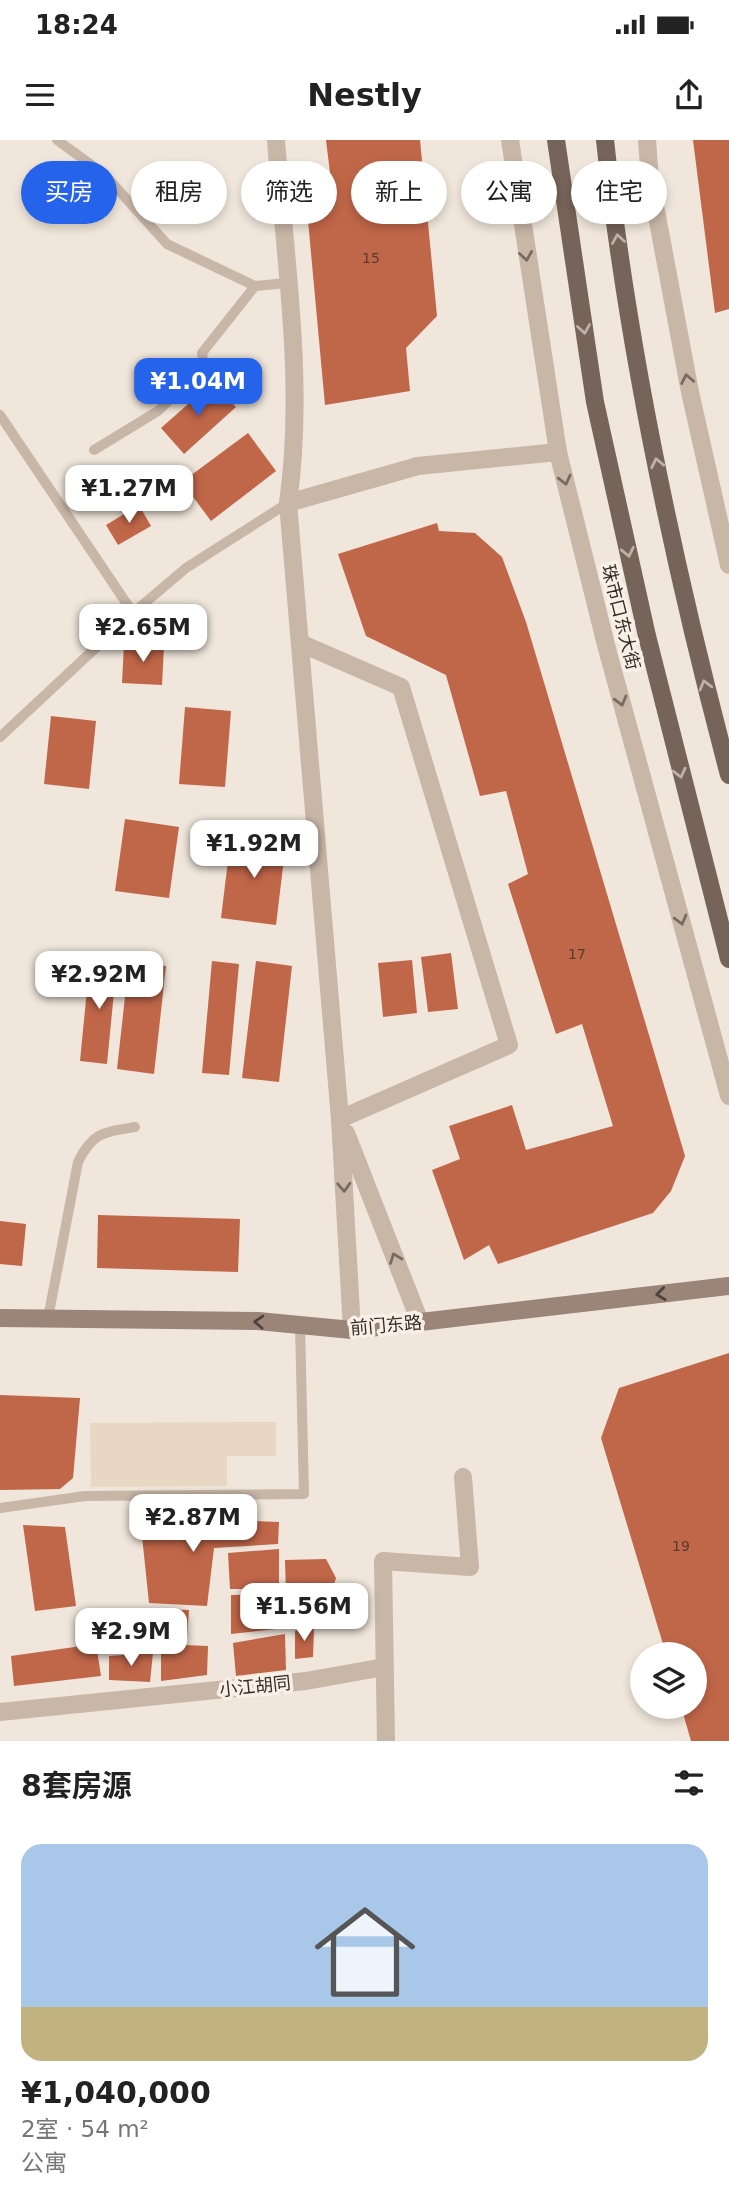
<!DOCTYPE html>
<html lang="zh">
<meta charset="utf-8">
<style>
:root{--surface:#fff;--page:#f6f6f6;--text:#222;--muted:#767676;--line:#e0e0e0;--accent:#2563eb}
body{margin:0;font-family:"DejaVu Sans","Noto Sans SC",sans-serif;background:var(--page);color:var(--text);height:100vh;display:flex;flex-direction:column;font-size:26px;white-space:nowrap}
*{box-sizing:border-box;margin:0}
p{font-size:23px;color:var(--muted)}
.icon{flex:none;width:38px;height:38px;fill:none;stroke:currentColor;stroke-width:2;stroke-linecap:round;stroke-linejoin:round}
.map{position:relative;height:1601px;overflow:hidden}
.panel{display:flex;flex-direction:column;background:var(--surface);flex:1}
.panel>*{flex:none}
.top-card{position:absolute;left:21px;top:21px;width:688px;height:63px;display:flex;gap:14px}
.buttons{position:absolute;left:630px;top:1502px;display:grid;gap:14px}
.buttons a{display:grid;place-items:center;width:77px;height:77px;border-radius:50%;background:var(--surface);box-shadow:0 4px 10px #0003;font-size:35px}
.price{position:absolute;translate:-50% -60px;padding:0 16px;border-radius:14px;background:#fff;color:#222;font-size:23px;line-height:46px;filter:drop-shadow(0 2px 4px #0008)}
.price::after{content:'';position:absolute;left:50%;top:42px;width:21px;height:16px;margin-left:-10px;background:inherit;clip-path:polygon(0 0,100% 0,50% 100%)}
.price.on{background:var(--accent);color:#fff}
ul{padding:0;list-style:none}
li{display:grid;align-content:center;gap:14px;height:371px;padding:0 21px}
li+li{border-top:2px solid var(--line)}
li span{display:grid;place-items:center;height:217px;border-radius:21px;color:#555}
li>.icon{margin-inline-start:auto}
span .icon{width:126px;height:126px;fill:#fffc;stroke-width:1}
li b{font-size:30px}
h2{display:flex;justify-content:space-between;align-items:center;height:84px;padding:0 21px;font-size:30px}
.chip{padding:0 24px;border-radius:32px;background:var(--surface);box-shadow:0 4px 10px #0003;font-size:24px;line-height:63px}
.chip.on{background:var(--accent);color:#fff}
.status{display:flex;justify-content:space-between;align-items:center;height:49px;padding:0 35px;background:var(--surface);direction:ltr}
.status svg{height:19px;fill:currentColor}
header{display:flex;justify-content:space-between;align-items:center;height:91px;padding:0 21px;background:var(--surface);font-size:32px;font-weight:800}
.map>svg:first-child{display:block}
</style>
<div class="status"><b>18:24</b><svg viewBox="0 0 49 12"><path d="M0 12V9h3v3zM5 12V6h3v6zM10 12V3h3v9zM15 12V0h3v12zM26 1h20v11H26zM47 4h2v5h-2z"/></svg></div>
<header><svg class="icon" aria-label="menu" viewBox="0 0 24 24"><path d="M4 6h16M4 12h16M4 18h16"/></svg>Nestly<svg class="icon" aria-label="share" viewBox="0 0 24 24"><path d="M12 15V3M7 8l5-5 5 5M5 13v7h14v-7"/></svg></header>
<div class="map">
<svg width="729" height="1601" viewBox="0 0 729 1601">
<rect width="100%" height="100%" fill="#f0e6db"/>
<path fill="#e8d7c2" d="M276 1282V1316H227V1346L91 1347 90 1283Z"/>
<g fill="#c06649">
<path d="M326 0H420L437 176 406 208 410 251 325 265 306 59 332 49Z"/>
<path d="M693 0H729V169L715 173Z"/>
<path d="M213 242 236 267 184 314 161 288Z"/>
<path d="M248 293 276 331 211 381 182 342Z"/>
<path d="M139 365 151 386 118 405 106 385Z"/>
<path d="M437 383 439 391 475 393 502 417 526 482 685 1016 671 1051 653 1073 498 1124 489 1105 464 1120 432 1030 460 1019 449 986 512 965 526 1010 613 986 582 884 556 894 508 744 528 734 506 651 480 656 446 535 366 496 338 414Z"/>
<path d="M124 504 164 506 162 545 122 543Z"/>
<path d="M185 567 231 571 225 647 179 644Z"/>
<path d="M51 576 96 581 89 649 44 644Z"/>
<path d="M125 679 179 687 169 758 115 751Z"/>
<path d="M231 696 286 702 276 785 221 778Z"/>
<path d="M451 813 458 869 428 872 421 817Z"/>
<path d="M90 819 117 821 107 924 80 921Z"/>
<path d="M412 820 417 873 383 877 378 823Z"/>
<path d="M129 821 166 826 154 934 117 929Z"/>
<path d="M212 821 239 824 229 935 202 933Z"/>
<path d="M256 821 292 826 279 942 242 938Z"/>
<path d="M98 1075 240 1079 238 1132 97 1128Z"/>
<path d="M0 1081 26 1084 22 1126 0 1124Z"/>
<path d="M729 1213V1601H691L681 1566H695V1514H666L601 1298 619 1248Z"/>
<path d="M0 1255 80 1258 73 1338 60 1349 0 1350Z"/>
<path d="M140 1377 279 1382 278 1404 214 1408 207 1466 149 1463Z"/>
<path d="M23 1385 65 1387 76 1466 35 1471Z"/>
<path d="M279 1409V1449H230L228 1413Z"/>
<path d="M326 1419 336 1438 331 1454H308L342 1456V1477L290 1487 295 1470 286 1454 285 1420Z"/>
<path d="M279 1454 284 1488 231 1494V1455Z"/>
<path d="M153 1469 189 1470 187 1499 150 1497Z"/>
<path d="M314 1487 313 1517 295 1519V1491Z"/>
<path d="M285 1494 286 1530 236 1536 233 1503Z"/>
<path d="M96 1504 101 1536 14 1546 11 1516Z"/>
<path d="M161 1504 208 1506 207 1535 161 1541Z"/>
<path d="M153 1513 150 1542 109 1540V1516Z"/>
</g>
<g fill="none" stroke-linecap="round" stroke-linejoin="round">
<g stroke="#c8b6a7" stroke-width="10">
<path d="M57 0 104 34 167 104 255 146"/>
<path d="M0 275 133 473"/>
<path d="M94 310 158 271 204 227 202 213 255 146 287 143"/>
<path d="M0 597 133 473 186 428 288 363"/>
<path d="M48 1178 78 1022C93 992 104 992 135 987"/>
<path d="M0 1368 85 1356 304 1354 300 1185"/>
</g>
<path stroke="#c8b6a7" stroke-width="18" d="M0 1572 306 1541 384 1527"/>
<g stroke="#c8b6a7" stroke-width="18">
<path d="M276 0C285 120 305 243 288 363L340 979 352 1190"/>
<path d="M288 363 418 326 558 312"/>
<path d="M300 503 401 547 509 905 340 979"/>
<path d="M346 993 420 1182"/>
<path d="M386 1601 383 1421 470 1427 463 1337"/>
</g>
<g stroke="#c8b6a7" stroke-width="18">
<path d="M510 0 558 312 606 505 729 956"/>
<path d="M647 0 650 39 690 252 729 425"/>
</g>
<path stroke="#9b8579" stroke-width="18" d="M0 1178 258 1181 352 1190 729 1146"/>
<g stroke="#766359" stroke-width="18">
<path d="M556 0 595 262 647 496 729 819"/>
<path d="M605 0C628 214 674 427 729 635"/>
</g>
</g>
<defs><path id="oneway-chevron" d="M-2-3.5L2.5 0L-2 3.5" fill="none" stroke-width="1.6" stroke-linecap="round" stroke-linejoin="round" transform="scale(1.75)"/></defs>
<g stroke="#beb1a7">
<use href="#oneway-chevron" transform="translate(618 99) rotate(-99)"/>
<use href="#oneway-chevron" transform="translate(584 189) rotate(81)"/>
<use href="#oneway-chevron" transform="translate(657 323) rotate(-102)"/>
<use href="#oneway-chevron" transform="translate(628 412) rotate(78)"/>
<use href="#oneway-chevron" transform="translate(705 545) rotate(-105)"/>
<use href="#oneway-chevron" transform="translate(680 633) rotate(76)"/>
</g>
<g stroke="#776a61">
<use href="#oneway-chevron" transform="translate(526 116) rotate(81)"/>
<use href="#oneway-chevron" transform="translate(687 239) rotate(-101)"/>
<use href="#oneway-chevron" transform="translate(565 340) rotate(76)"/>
<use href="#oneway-chevron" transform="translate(621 561) rotate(75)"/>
<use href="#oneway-chevron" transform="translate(681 780) rotate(75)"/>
<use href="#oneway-chevron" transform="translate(344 1047) rotate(87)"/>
<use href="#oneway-chevron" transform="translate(395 1118) rotate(-111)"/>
</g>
<g stroke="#4e423c">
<use href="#oneway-chevron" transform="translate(661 1154) rotate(173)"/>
<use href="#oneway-chevron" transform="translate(259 1182) rotate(-177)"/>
</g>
<g text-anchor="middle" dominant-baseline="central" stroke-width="7" stroke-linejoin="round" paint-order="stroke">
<g font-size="14" fill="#583a30">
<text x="371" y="118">15</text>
<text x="577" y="814">17</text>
<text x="681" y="1406">19</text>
</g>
<g font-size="18" fill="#352c27" stroke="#f8f0e7">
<text transform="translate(621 477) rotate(76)">珠市口东大街</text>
<text transform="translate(386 1185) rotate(-5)">前门东路</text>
<text transform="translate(255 1546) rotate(-6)">小江胡同</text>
</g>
</g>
</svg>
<div class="buttons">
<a><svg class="icon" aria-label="layers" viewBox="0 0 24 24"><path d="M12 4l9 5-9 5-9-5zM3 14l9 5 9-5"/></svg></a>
</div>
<b class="price on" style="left:198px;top:278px">¥1.04M</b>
<b class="price" style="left:129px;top:385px">¥1.27M</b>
<b class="price" style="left:143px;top:524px">¥2.65M</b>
<b class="price" style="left:254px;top:740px">¥1.92M</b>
<b class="price" style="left:99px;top:871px">¥2.92M</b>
<b class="price" style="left:193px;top:1414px">¥2.87M</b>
<b class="price" style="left:304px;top:1503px">¥1.56M</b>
<b class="price" style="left:131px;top:1528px">¥2.9M</b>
<div class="top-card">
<a class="chip on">买房</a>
<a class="chip">租房</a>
<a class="chip">筛选</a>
<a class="chip">新上</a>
<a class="chip">公寓</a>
<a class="chip">住宅</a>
</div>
</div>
<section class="panel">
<h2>8套房源<svg class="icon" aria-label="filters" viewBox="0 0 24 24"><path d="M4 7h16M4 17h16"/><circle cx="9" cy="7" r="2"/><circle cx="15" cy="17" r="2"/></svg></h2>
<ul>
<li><span style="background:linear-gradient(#a9c7e8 75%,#c2b280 0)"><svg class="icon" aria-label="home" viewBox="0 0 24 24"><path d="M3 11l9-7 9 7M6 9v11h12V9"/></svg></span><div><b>¥1,040,000</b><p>2室 · 54 m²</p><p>公寓</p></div></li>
</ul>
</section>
